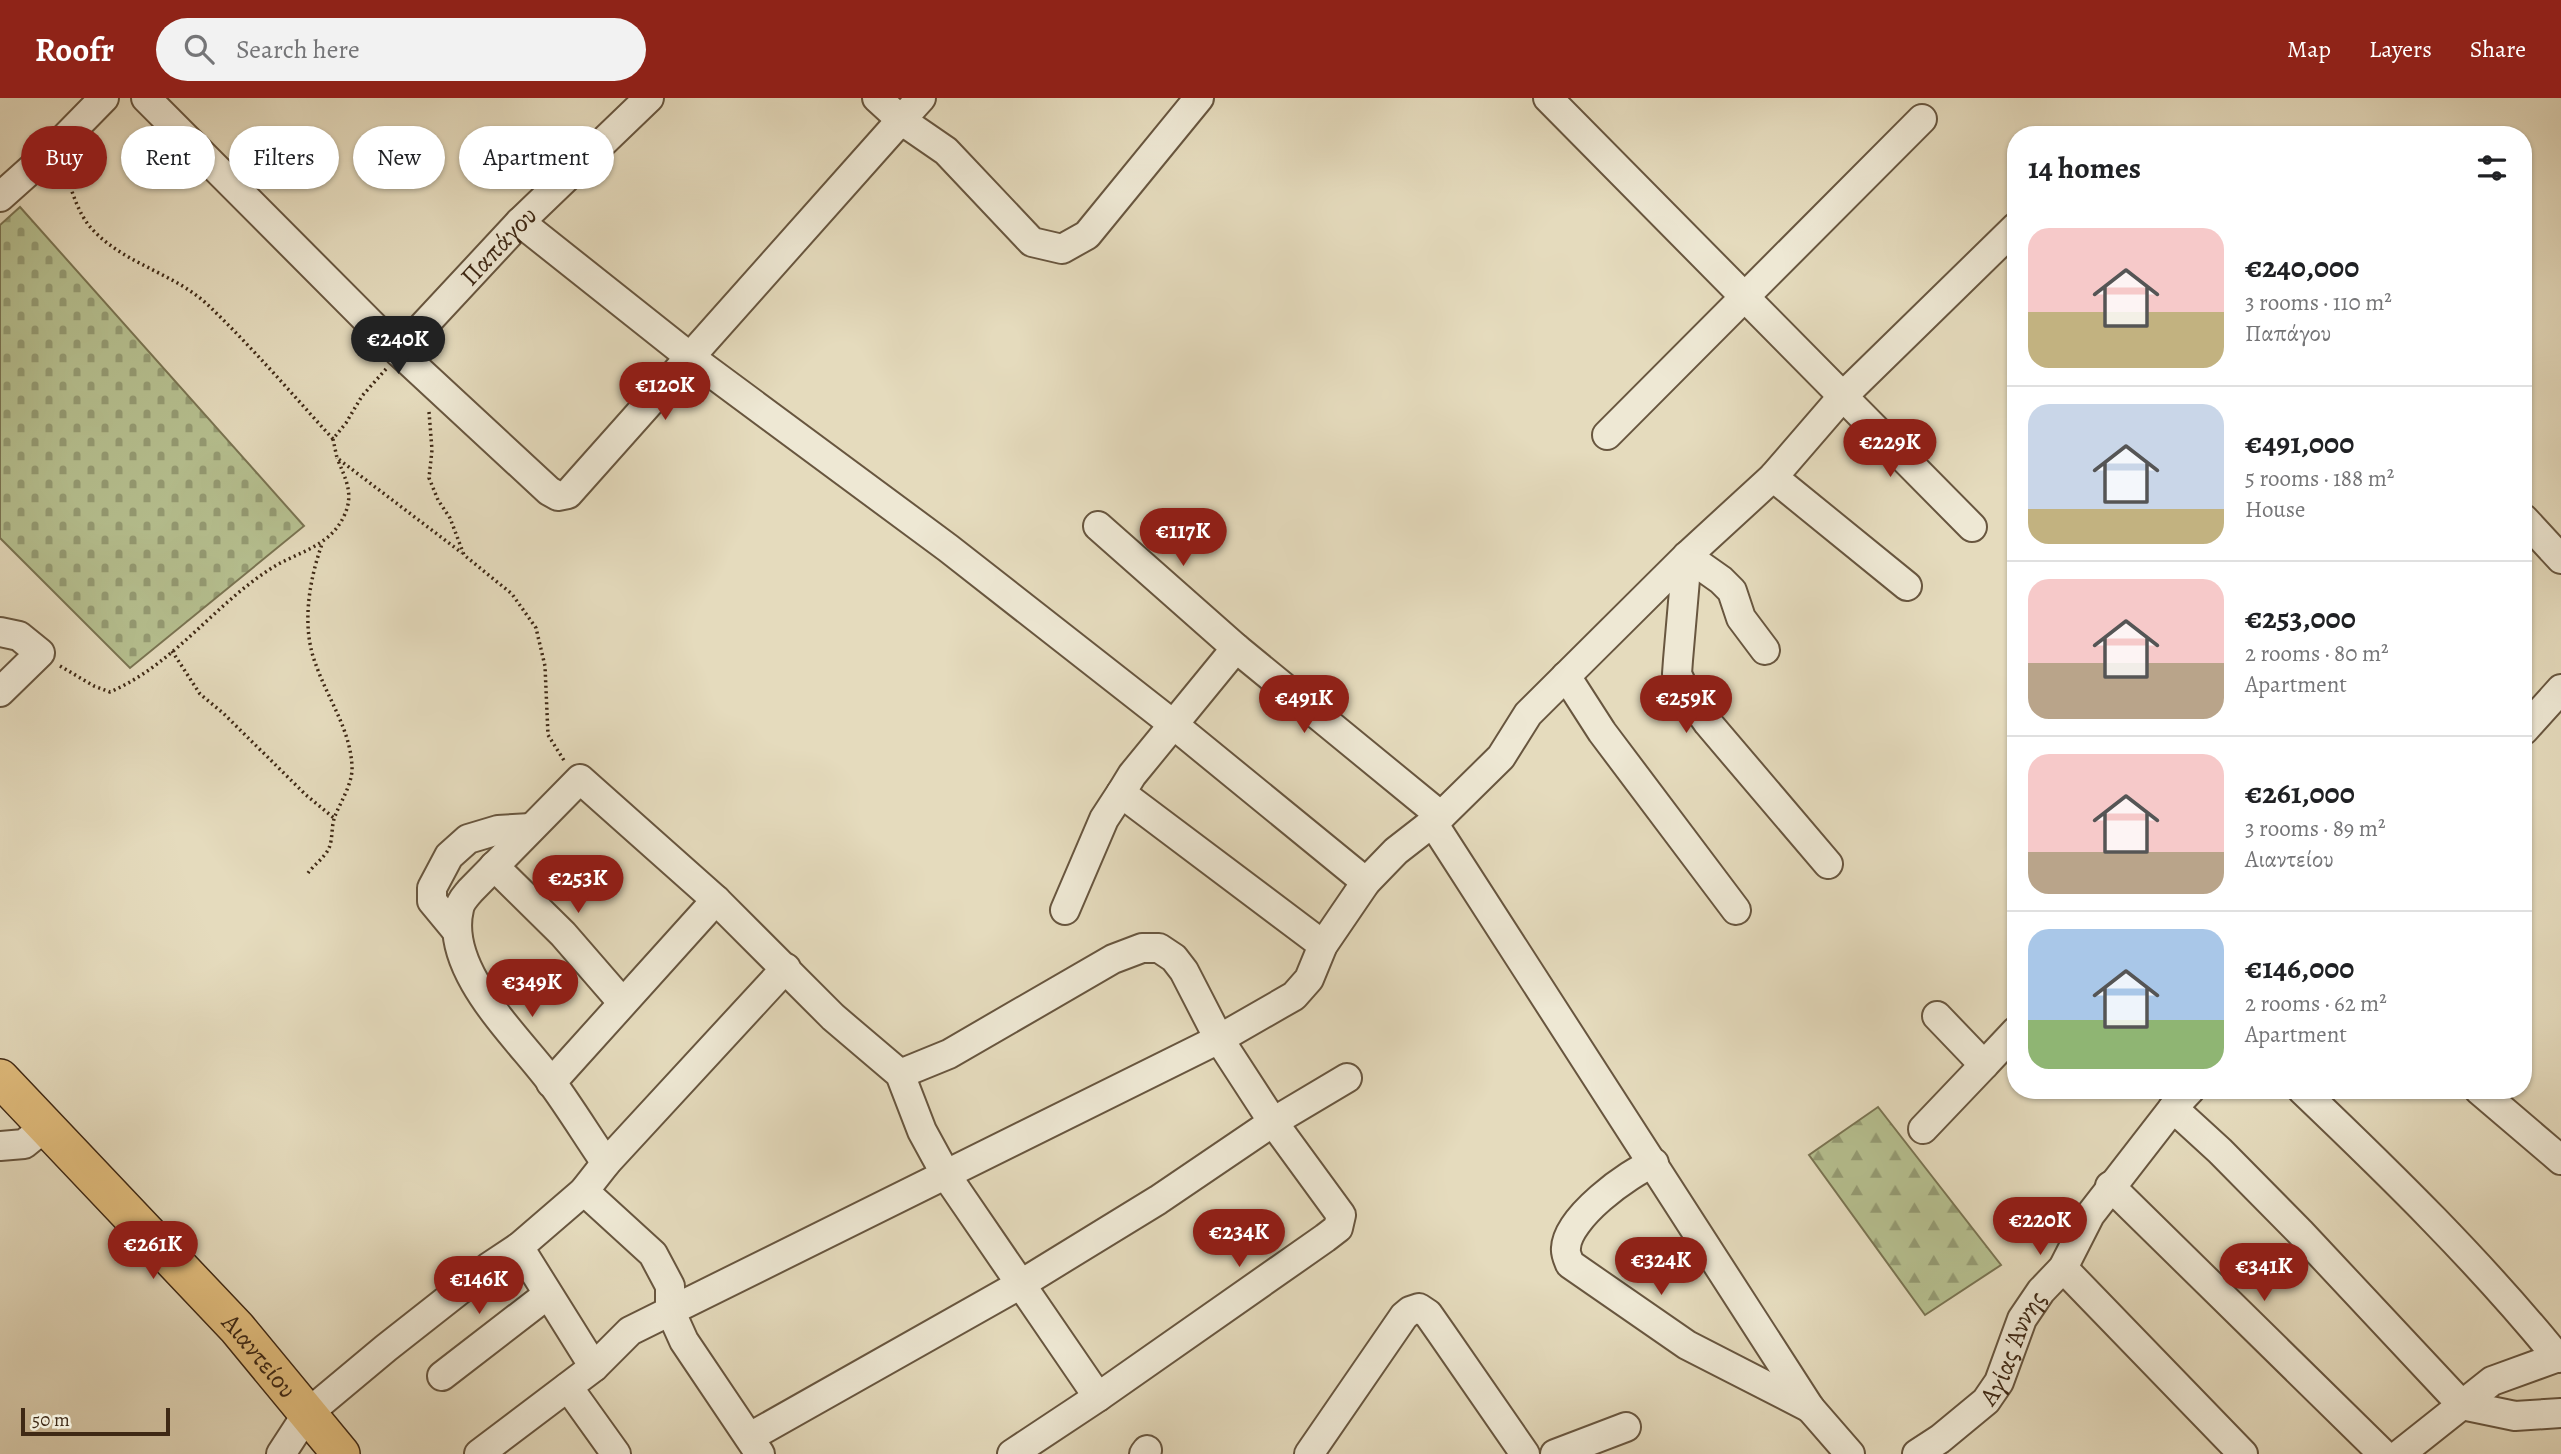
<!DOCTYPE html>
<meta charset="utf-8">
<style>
:root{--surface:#fff;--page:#f2f2f2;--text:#202124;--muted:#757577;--line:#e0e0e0;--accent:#8f2418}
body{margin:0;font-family:Alegreya,serif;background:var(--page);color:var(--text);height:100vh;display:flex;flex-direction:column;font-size:26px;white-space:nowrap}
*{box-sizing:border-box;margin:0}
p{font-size:23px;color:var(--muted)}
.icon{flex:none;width:38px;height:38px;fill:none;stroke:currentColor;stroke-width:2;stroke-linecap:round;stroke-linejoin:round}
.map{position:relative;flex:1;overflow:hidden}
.sheet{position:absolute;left:2007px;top:28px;width:525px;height:973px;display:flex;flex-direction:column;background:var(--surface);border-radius:28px;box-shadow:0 2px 5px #0004}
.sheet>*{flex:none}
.banner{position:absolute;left:21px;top:28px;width:665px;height:63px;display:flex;gap:14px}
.scale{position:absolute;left:21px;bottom:18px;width:149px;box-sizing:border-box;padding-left:7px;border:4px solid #3f2915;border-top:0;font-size:19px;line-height:24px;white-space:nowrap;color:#3f2915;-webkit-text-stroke:5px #eee8d4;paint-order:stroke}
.price{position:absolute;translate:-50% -60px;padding:0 16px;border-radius:24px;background:var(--accent);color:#fff;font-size:23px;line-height:46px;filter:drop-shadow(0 2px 4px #0008)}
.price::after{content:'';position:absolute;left:50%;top:42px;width:21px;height:16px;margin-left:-10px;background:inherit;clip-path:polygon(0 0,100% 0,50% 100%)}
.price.selected{background:#222;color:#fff}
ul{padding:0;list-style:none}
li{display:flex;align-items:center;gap:21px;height:175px;padding:0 21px}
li+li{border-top:2px solid var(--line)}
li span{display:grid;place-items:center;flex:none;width:196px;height:140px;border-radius:21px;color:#555}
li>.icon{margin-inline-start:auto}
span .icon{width:84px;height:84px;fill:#fffc;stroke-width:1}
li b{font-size:30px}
h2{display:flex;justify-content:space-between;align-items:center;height:84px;padding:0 21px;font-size:30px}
.tag{padding:0 24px;border-radius:32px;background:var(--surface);box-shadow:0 2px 5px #0004;font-size:24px;line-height:63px}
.tag.selected{background:var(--accent);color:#fff}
header{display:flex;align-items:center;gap:42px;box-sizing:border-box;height:98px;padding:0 35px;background:var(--accent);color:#fff}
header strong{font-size:33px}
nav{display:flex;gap:38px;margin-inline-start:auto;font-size:24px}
.search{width:490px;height:63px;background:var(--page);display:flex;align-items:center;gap:18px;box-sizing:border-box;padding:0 24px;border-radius:38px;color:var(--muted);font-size:26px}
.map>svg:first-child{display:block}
</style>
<header>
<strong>Roofr</strong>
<div class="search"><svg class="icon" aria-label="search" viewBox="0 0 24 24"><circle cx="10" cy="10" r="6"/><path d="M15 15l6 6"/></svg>Search here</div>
<nav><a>Map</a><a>Layers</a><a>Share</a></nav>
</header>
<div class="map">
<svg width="2561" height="1356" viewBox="0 0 2561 1356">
<defs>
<pattern id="forest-firs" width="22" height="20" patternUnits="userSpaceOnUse" patternTransform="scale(1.75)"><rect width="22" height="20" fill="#b6c090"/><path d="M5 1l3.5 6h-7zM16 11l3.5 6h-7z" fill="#959c74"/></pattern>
<pattern id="cemetery-stones" width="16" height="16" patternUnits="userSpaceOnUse" patternTransform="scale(1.75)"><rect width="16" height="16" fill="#b6c090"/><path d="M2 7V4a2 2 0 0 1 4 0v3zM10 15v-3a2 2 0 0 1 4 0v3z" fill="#959c74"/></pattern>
</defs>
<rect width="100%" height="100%" fill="#e5dbbd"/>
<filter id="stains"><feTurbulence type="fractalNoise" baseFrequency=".00286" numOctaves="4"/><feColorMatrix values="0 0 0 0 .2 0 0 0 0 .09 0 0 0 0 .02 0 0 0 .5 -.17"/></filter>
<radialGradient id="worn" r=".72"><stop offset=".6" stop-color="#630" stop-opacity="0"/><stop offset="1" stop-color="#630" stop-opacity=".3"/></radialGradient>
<path fill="url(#forest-firs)" stroke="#7a7452" stroke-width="2" d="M1878 1009 2001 1167 1925 1217 1809 1057Z"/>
<path fill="url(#cemetery-stones)" stroke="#7a7452" stroke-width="2" d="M20 109 304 428 130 570 0 440V127Z"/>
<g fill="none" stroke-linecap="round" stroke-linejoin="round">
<g stroke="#68563f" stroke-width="32">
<g id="minor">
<path id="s1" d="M146 0 399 254 520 124 649 0"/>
<path d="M877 0 901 22 921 0"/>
<path d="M1548 0 1972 429"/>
<path d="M0 99 56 49 104 0"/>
<path d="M520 124 690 259 948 450 1174 627 1366 784"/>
<path d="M399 254 549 393 558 398 568 396 901 22 946 53 1032 144 1062 151 1087 137 1199 0"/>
<path d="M1607 337 1922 21"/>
<path d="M1773 379 1907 488"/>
<path d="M2524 421 2561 461"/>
<path d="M1098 428 1236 550"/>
<path d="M1687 458 1678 562 1677 576 1683 589 1708 625 1828 766"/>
<path d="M1687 458 1721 482 1732 493 1741 520 1765 552"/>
<path d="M0 534 19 538 40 555 0 594"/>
<path d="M1566 578 1602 634 1736 812"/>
<path d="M2524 632 2561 591"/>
<path d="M1433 725 1810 1310 1850 1356"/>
<path d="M494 768 563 836 622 904"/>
<path d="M1065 812 1104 721 1121 695"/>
<path d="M456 832 432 803V790L449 758 468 741 498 732 531 730"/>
<path d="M1323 847 1121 695 1132 677 1236 550 1441 718"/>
<path d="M1937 918 1984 967 2016 933"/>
<path d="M900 976 949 956 1113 861 1142 850H1159L1174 860 1184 873 1219 941 1273 1024 1341 1117 1338 1130 1325 1140 1098 1299 1012 1356"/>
<path d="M551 985 716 802"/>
<path d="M2302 992C2391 1077 2480 1164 2558 1260"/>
<path d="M2479 992 2561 1062"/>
<path d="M2173 1010 2220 1053 2300 1134 2462 1307 2515 1318 2561 1315"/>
<path d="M1923 1031 1984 967"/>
<path d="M0 1048 24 1046 45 1029"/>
<path d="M606 1065C588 1039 571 1011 552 985 519 940 444 873 459 811 460 804 466 798 470 793L580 681 716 802 833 919 900 976 922 1033 946 1077 1098 1299"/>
<path d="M1654 1065C1628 1075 1567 1120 1566 1150 1565 1155 1568 1161 1570 1166L1687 1247 1810 1310"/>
<path d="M2110 1088 2383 1356"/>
<path d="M584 1093 653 1156 670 1188V1212L684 1243 760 1356"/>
<path d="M519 1149 594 1269"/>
<path d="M2063 1170 2243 1356"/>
<path d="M442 1278 547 1197"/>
<path d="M568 1289 616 1356"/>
<path d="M750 1339 1021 1186 1158 1102 1273 1024 1347 980"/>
<path d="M281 1356 307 1316 386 1250 489 1169 519 1149 584 1093 606 1065 786 870"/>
<path d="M479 1356 594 1269 630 1233 1219 941 1294 898 1309 881 1323 847 1366 784 1396 753 1441 718 1501 659 1528 616 1687 458 1773 379 1843 298 2016 129"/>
<path d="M1144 1356 1147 1352"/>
<path d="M1309 1356 1404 1218 1410 1213 1419 1210 1428 1216 1442 1236 1525 1356"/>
<path d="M1555 1356 1626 1329"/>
<path id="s2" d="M1917 1356 1940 1341 1986 1303 1999 1284 2022 1221 2041 1193 2063 1170 2090 1117 2173 1010 2190 992"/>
<path d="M2400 1356 2492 1283 2561 1258"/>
</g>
</g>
<g stroke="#3f2915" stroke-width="40">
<g id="major">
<path id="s3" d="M0 980 237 1230 341 1356"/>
</g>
</g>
<g stroke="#3f2915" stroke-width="3.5" stroke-dasharray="2 3.5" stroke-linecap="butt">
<path d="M65 73C72 93 78 116 92 131 124 166 174 175 208 207 252 249 292 296 333 341"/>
<path d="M386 271 362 298 346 325 333 341 337 360 462 455"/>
<path d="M429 314 432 352 429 380 438 402 450 420 464 457 512 496 536 530 545 568 548 637 565 664"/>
<path d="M172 553 200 596 223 615 306 697 334 720"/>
<path d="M60 568 94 588 110 594C175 566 216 504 275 468 299 454 329 448 343 420 355 397 346 382 337 360"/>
<path d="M308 775C314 767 325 759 329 750 333 741 331 728 335 718 341 703 353 685 352 668 350 631 328 601 316 567 301 529 309 483 322 446"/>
</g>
<use href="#minor" stroke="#eee8d4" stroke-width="28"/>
<use href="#major" stroke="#e2be7e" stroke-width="37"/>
</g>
<g text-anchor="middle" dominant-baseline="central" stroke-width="7" stroke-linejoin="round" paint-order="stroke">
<g font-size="26" fill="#3f2915" stroke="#eee8d4">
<text stroke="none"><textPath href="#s1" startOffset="504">Παπάγου</textPath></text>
<text stroke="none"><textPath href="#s2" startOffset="147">Αγίας Άννης</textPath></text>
<text stroke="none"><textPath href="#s3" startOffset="380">Αιαντείου</textPath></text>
</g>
</g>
<rect width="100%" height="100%" filter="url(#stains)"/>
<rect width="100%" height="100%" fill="url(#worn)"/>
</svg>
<div class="scale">50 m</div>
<b class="price selected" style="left:398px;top:278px">€240K</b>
<b class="price" style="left:665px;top:324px">€120K</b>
<b class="price" style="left:1890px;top:381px">€229K</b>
<b class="price" style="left:1183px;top:470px">€117K</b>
<b class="price" style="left:1304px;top:637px">€491K</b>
<b class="price" style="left:1686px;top:637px">€259K</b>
<b class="price" style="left:578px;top:817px">€253K</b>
<b class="price" style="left:532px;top:921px">€349K</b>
<b class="price" style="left:2040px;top:1159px">€220K</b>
<b class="price" style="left:1239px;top:1171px">€234K</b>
<b class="price" style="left:153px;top:1183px">€261K</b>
<b class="price" style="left:1661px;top:1199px">€324K</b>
<b class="price" style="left:2264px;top:1205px">€341K</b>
<b class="price" style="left:479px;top:1218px">€146K</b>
<div class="banner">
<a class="tag selected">Buy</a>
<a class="tag">Rent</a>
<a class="tag">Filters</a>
<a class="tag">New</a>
<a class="tag">Apartment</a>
</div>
<section class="sheet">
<h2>14 homes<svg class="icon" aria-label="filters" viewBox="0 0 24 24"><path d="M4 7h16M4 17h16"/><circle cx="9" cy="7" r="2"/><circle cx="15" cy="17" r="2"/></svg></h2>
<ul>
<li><span style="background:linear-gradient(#f6c9c9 60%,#c2b280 0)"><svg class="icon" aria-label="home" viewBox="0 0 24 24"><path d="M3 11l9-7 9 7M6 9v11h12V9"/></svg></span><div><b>€240,000</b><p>3 rooms · 110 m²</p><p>Παπάγου</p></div></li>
<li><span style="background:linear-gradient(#c9d6e8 75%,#c2b280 0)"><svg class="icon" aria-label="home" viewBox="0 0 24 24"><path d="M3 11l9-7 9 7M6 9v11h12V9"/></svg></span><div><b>€491,000</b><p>5 rooms · 188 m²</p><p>House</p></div></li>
<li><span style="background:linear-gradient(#f6c9c9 60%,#b9a48a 0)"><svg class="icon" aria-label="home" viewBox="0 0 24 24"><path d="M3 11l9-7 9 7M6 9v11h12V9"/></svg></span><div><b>€253,000</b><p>2 rooms · 80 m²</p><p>Apartment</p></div></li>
<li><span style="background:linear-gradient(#f6c9c9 70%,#b9a48a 0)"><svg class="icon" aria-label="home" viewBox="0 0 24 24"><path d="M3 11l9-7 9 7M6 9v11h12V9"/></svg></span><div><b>€261,000</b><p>3 rooms · 89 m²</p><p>Αιαντείου</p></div></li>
<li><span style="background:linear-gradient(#a9c7e8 65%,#8fb573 0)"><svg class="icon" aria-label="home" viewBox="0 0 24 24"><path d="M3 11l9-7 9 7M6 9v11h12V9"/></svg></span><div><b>€146,000</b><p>2 rooms · 62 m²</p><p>Apartment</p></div></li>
</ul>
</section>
</div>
